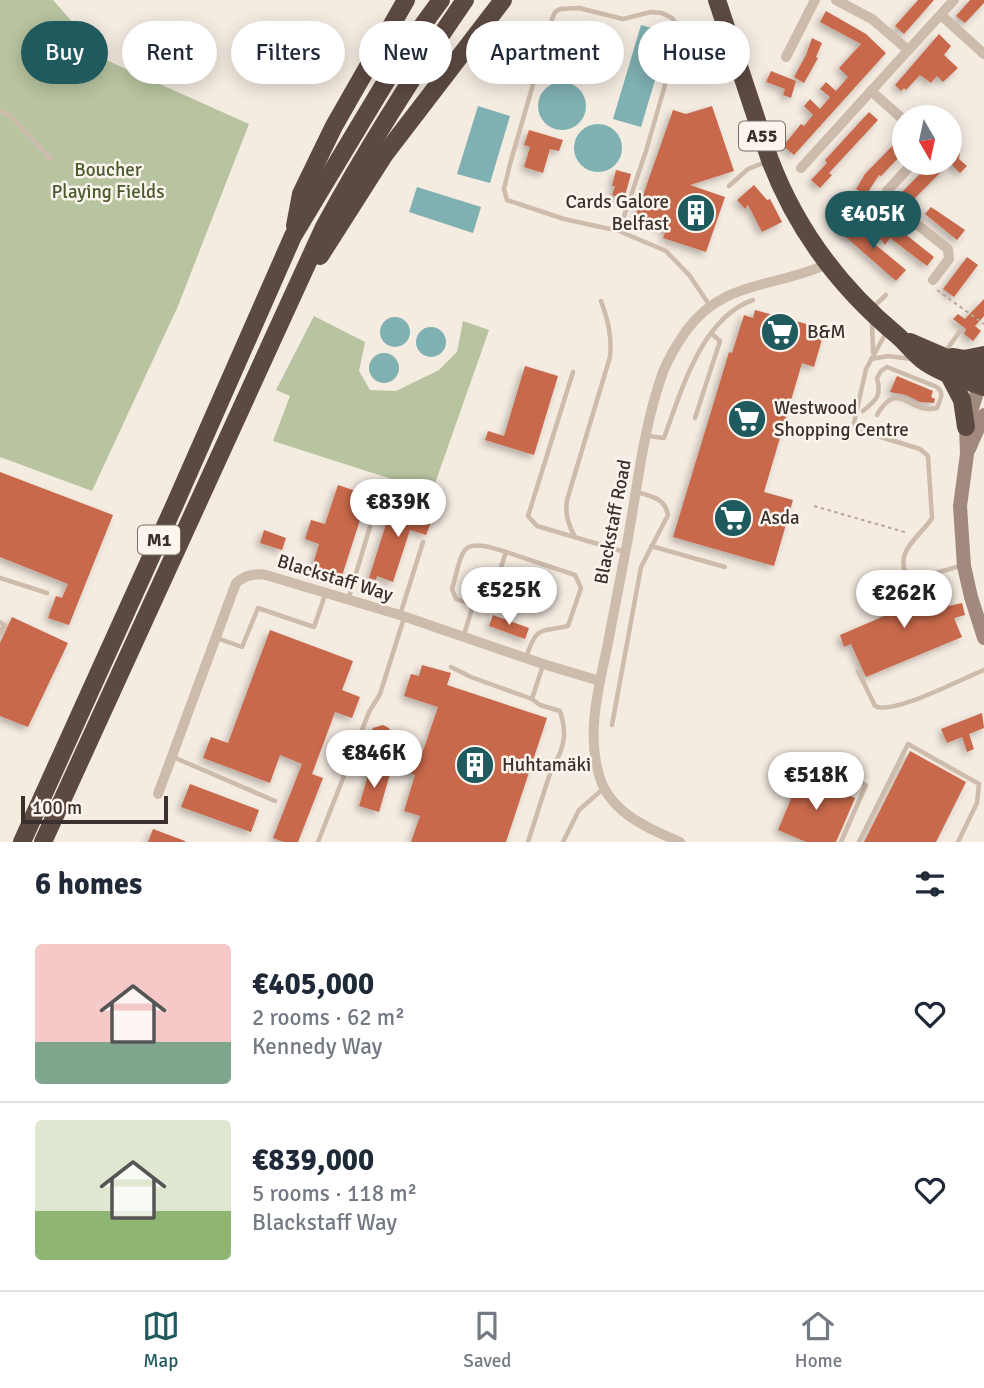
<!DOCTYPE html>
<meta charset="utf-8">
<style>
:root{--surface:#fff;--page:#f6f6f7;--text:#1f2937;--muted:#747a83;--line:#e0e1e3;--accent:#1f5a5e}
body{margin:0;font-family:Signika,sans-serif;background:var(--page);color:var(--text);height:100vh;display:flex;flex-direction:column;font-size:26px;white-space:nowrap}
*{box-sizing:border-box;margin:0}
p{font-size:23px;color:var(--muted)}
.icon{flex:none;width:38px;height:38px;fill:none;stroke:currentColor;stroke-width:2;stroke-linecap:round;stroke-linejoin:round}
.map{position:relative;height:842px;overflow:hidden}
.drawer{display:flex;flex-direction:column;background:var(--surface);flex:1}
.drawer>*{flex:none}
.hud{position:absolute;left:21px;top:21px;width:943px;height:63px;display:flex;gap:14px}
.needle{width:46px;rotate:171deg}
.tools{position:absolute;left:892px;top:105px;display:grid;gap:14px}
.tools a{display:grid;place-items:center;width:70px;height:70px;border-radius:50%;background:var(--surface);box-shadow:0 4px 18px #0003;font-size:35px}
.scale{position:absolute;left:21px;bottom:18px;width:147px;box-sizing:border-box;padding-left:7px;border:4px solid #3b302b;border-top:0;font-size:19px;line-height:24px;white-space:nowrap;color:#3b302b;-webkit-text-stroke:5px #fbf5ee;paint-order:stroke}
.price{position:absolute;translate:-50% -60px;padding:0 16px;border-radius:24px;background:#fff;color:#222;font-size:23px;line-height:46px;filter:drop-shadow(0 2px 4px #0008)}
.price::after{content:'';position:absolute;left:50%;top:42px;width:21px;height:16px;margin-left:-10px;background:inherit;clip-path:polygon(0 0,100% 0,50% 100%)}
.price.on{background:var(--accent);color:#fff}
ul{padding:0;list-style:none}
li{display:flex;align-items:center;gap:21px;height:175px;padding:0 35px}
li+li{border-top:2px solid var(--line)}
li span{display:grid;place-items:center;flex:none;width:196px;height:140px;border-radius:7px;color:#555}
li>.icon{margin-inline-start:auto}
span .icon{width:84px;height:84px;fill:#fffc;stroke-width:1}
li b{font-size:30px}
h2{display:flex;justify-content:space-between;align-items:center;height:84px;padding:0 35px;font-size:30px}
.chip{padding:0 24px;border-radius:32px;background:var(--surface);box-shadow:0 4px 18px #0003;font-size:24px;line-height:63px}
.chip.on{background:var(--accent);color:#fff}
.tabs{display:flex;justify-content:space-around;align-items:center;height:98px;border-top:2px solid var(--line);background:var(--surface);font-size:19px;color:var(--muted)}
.tabs a{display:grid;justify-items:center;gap:4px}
.tabs .on{color:var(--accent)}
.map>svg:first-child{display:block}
</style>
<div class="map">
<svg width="984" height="842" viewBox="0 0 984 842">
<defs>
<filter id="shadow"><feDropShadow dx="-3.5" dy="3.5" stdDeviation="3.5" flood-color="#0004"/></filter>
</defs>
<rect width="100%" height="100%" fill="#f4ebe1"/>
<g fill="#b8c4a0">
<path d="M0 0H53L106 60 249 124 178 306 92 491 0 457Z"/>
<path d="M314 316 365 342 359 371 370 390 396 391 439 370 457 352 463 321 489 330 432 492 273 441 290 396 276 390Z"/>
</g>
<g fill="#7fb0b2">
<path d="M641 25 669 33 641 127 613 119Z"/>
<circle cx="562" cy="106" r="24"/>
<path d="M478 106 510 116 490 183 457 174Z"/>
<circle cx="598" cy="148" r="24"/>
<path d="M417 187 481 207 473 233 409 212Z"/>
<circle cx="395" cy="332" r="15"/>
<circle cx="431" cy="342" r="15"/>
<circle cx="384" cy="368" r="15"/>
</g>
<g fill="#c8694b" filter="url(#shadow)">
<path d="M918 0H934L904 34 895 26Z"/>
<path d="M970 0H984V3L965 23 956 16Z"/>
<path d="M826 11 866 34 886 53 794 155 783 146 801 124 804 126 813 115 804 106 810 99 820 109 830 97 820 89 826 82 836 91 848 77 839 68 861 44 820 22Z"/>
<path d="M939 34 951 46 944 55 958 68 943 82 937 76 931 83 920 75 906 90 904 88 901 91 895 85Z"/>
<path d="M812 38 822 43 816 57 818 58 804 83 794 77 806 55Z"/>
<path d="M771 71 796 81 791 98 783 95 785 89 766 82Z"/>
<path d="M712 106 734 171 690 185 725 197 706 252 663 238 666 229 635 218 673 110 686 114Z"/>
<path d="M869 112 878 120 829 173 832 175 820 188 811 180 827 163 825 160Z"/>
<path d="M529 130 563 140 559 151 550 149 543 173 524 167 530 147 524 145Z"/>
<path d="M950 135 962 137 959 159 967 166 960 173 950 163 909 204 899 195 931 163H950Z"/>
<path d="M900 138 905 142V151L881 176 879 175 866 195 856 189 865 174Z"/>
<path d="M616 170 631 174 624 199 612 195 615 186H612Z"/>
<path d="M754 185 767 200 770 199 782 222 762 232 748 205 745 209 737 200Z"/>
<path d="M867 201 882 221 885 218 934 257 927 266 890 238 885 245 858 209Z"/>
<path d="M931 207 965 230 957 240 925 214Z"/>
<path d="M847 221 906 270 896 281 839 231Z"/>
<path d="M967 257 978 265 954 297 943 289Z"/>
<path d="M984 299V316L975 326 981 331 973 341 964 334 966 329 953 319 958 314 965 319Z"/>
<path d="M755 310 825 329 814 367 802 363 764 492 793 500 774 566 673 537 729 352 732 353 744 315 753 318Z"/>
<path d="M525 366 558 376 534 455 485 440 488 431 504 436Z"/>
<path d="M897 376 933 391 931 397 935 399 934 403 920 402 906 395 890 392Z"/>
<path d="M0 472 113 515 69 625 48 618 56 596 62 598 68 584 0 557Z"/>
<path d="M338 485 368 495 341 579 311 571 319 544 305 539 311 520 325 524Z"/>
<path d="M393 502 434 515 426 535 410 530 393 582 377 576 376 580 369 578Z"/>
<path d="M264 530 286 538 282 550 260 543Z"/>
<path d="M899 582 909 606 943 591 949 606 962 603 965 615 954 618 962 637 866 677 851 644 844 647 840 635 889 614 879 590Z"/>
<path d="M493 615 529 628 525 639 489 626Z"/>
<path d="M12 617 68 643 28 727 0 716V643Z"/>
<path d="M270 630 353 661 342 690 360 697 352 718 335 712 312 774 323 778 298 842H283L273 838 302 764 280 755 270 783 203 758 211 737 228 743Z"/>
<path d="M422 665 451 673 447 685 547 718 506 842H411L420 816 404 811 415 775 403 771 408 756 420 760 438 707 404 696 411 674 419 676Z"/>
<path d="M982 713 984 728 969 734 974 749 967 752 962 737 947 743 941 729Z"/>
<path d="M383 725 389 728 392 735 390 742 385 747 379 766 361 760 365 749 376 752 370 734 373 728Z"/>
<path d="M910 751 966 782 936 842H864Z"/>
<path d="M370 768 390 774 379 812 359 806Z"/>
<path d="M801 775 855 798 836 842H806L778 830Z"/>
<path d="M190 784 259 810 251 832 181 807Z"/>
<path d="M153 829 185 841V842H148Z"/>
</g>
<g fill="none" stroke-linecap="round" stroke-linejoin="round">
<g stroke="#b9a596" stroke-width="2" stroke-dasharray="3.5 3.5" stroke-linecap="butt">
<path d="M937 290 984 324"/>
<path d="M814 506 908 533"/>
<path d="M885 585 899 579"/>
</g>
<g stroke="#cdbbac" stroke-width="4.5">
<path d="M677 62 703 70 734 64"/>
<path d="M0 111 10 116 51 159"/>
<path d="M729 186 748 169 766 162"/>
<path d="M619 231 646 151 667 78 677 62 681 36 678 26 672 18 662 13 651 12 623 19 579 8 560 9 555 12 552 19 510 164 504 189 507 200 564 219 619 231 666 251 690 276 710 306"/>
<path d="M872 308 886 295"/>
<path d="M872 322 873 352"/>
<path d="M887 331 866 369 854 423 858 430 920 449 928 456 932 518C921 536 895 550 906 574L915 579 960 566"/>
<path d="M945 352 960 331"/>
<path d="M871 359 888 356 912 359"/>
<path d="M573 372 528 516 537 526 625 552"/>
<path d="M863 411C876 400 882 396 877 378L881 371 887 367 937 387C945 394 940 399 937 408 908 415 899 377 877 415"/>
<path d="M695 418 720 341 712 334"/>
<path d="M648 436 664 438C681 392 701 318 753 300"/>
<path d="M575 537C568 524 565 514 567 500L610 357C612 336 608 320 601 301"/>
<path d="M651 546 725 567"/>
<path d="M0 578 47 593"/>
<path d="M348 600 378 500"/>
<path d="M473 605 456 599 452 589C464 547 459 537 506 552"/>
<path d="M400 615 423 542"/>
<path d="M0 622 4 625 0 634"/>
<path d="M464 635 473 605 486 604 492 595 506 552 575 575 581 588 568 626C538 632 536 627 526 658"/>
<path d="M217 638 242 647 258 608 314 627 325 595"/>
<path d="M451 667 471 677 532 699"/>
<path d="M858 671 875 706C892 716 963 678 984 670"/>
<path d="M612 725 641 567 668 515C665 498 651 496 636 492"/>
<path d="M173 757 275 801"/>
<path d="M812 762 866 785 841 842"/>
<path d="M318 842 369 712 380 694 404 618"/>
<path d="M528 842 552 767C565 749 567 732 560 711L540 705 532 699 543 665"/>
<path d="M563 842 579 810 603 789"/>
<path d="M859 842 908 744 979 784 977 803 958 842"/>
</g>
<g stroke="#cdbbac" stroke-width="10">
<path d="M836 0 872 19 908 50"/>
<path d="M941 15 984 54"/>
<path d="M786 57 815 0"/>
<path d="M871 91 905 121"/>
<path d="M913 163 887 191 889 202 948 249 949 259 933 280"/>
<path d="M801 168 954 0"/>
<path d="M158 794 236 583C245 575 255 573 266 575L400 615 543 664 600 681"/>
<path d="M680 842C649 829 611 813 600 778 586 736 598 690 607 648 613 616 619 585 625 554 637 494 642 430 663 372 669 357 677 344 686 331 724 279 776 288 827 264"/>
</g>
<g stroke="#a18a7d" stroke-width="14">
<path d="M982 377 966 427 967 454 960 506 964 566 971 597 984 638"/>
<path d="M969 449 984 415"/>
</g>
<g stroke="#5c4a42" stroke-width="18">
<path d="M717 0 770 160C797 231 840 288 898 336 907 344 915 355 925 362 943 374 964 380 984 387"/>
<path d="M295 226 301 194 334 126 406 0"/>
<path d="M320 256 385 154 503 0"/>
<path d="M910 342 984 374"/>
<path d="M952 357 964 359 984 355"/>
<path d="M949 375 962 400 966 427"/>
<path d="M22 842 175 504 293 236 406 48 441 0"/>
<path d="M43 842 324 227C367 148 414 74 465 0"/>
</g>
</g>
<defs>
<g id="building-disc" transform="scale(2.0125)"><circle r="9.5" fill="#1f5a5e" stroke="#fbf5ee"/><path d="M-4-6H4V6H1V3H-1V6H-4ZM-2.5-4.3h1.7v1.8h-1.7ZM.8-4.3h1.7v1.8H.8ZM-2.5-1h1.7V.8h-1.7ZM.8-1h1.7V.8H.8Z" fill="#fff"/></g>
<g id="supermarket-disc" transform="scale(2.0125)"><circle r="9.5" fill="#1f5a5e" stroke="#fbf5ee"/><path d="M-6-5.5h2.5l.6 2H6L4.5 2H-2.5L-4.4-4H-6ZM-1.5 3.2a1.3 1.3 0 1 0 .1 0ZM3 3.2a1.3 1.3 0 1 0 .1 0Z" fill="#fff"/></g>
</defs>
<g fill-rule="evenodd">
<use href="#building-disc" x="696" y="213"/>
<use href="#supermarket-disc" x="780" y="332"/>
<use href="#supermarket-disc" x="747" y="419"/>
<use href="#supermarket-disc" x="733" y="518"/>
<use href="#building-disc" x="475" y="765"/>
</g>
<g text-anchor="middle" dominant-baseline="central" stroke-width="5" stroke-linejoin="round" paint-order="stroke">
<g fill="#fbf5ee" stroke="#756b66" stroke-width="2">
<rect x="739" y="121.5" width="46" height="29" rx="5"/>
<rect x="138" y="525.5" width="42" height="29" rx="5"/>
</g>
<g font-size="18" font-weight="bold" fill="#3b302b">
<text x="762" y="136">A55</text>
<text x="159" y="540">M1</text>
</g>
<g font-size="19" fill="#4a5a2e" stroke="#fbf5ee">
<text x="108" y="170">Boucher<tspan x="108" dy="22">Playing Fields</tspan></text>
</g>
<g font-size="19" fill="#3b302b" stroke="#fbf5ee" text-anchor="start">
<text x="669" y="202" text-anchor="end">Cards Galore<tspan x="669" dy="22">Belfast</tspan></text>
<text x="807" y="332">B&amp;M</text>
<text x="774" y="408">Westwood<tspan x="774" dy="22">Shopping Centre</tspan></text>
<text x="760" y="518">Asda</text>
<text x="502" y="765">Huhtamäki</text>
</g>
<g font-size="19" fill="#3b302b" stroke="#fbf5ee">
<text transform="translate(613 522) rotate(-79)">Blackstaff Road</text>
<text transform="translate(335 578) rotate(17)">Blackstaff Way</text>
</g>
</g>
</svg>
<div class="tools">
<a><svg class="needle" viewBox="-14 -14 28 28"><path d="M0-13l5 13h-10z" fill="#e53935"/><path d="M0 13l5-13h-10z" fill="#747a83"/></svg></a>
</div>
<div class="scale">100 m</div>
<b class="price on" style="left:873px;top:251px">€405K</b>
<b class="price" style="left:398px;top:539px">€839K</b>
<b class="price" style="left:509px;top:627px">€525K</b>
<b class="price" style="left:904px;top:630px">€262K</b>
<b class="price" style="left:374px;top:790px">€846K</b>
<b class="price" style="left:816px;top:812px">€518K</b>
<div class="hud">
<a class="chip on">Buy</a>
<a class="chip">Rent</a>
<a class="chip">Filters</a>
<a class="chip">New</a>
<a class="chip">Apartment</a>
<a class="chip">House</a>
</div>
</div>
<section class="drawer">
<h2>6 homes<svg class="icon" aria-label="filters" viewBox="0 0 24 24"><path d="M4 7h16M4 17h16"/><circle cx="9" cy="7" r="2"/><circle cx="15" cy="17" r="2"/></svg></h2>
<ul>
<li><span style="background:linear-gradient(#f6c9c9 70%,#7fa58c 0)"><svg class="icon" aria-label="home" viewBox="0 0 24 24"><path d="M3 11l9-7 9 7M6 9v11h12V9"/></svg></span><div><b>€405,000</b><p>2 rooms · 62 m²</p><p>Kennedy Way</p></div><svg class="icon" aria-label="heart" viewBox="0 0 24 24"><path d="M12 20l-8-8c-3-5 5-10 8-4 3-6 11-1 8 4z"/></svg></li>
<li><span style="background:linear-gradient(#dfe7d0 65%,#8fb573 0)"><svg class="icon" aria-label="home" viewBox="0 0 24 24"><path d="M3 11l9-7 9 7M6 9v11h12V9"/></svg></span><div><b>€839,000</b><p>5 rooms · 118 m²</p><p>Blackstaff Way</p></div><svg class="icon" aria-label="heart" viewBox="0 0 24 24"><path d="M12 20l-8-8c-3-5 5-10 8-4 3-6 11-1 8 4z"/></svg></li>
</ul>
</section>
<nav class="tabs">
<a class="on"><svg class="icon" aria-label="map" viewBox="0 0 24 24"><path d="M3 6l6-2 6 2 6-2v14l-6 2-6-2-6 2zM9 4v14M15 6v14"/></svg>Map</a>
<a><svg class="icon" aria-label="saved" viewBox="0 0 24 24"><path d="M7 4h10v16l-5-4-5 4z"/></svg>Saved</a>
<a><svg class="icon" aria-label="home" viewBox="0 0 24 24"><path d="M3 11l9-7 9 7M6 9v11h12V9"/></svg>Home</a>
</nav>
